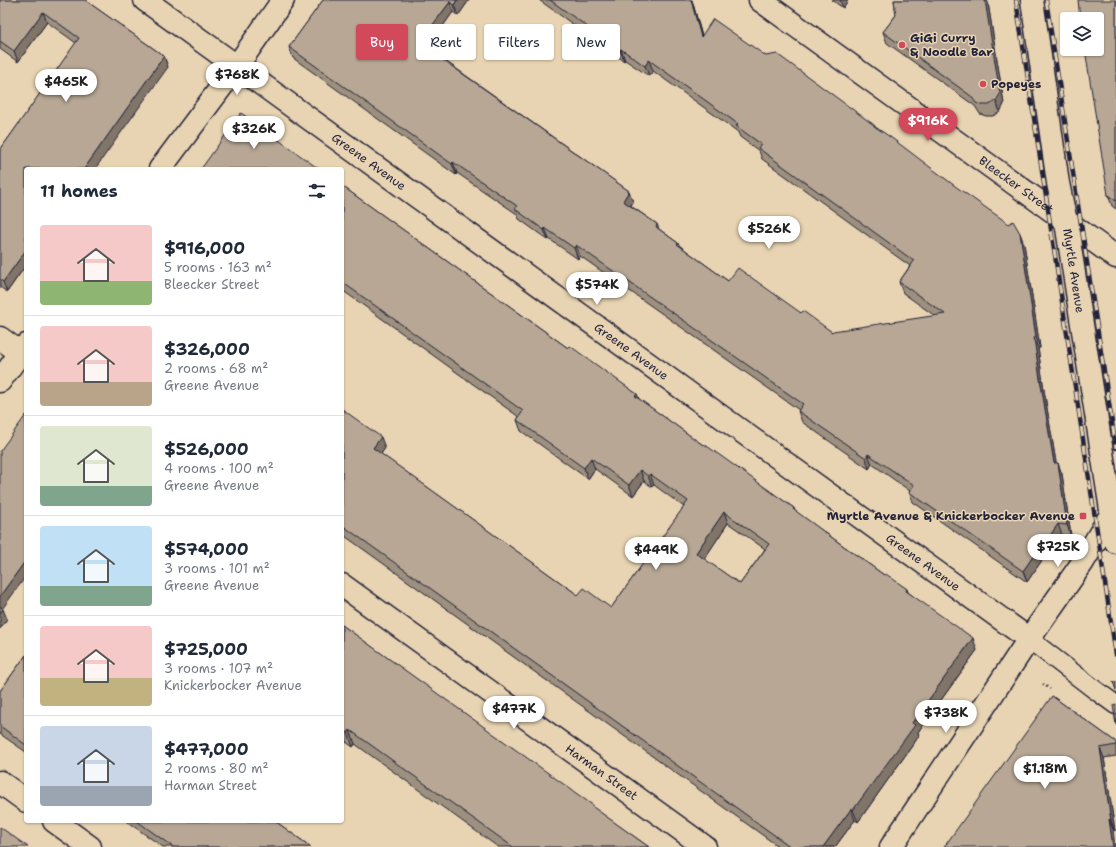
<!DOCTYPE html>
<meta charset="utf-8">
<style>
:root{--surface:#fff;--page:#f2f2f3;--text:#1f2937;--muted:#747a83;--line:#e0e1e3;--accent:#d1495b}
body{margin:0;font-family:"Shantell Sans",sans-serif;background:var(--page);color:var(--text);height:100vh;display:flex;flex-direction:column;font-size:15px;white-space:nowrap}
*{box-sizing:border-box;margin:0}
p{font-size:13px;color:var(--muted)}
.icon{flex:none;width:22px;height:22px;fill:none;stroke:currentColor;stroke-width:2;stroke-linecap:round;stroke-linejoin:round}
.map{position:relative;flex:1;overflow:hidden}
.drawer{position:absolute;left:24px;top:167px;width:320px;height:656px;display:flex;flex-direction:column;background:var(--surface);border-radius:4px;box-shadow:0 1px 3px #0004}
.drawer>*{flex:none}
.top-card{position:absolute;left:356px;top:24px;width:380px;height:36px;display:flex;gap:8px}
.fabs{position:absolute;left:1060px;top:12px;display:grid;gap:8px}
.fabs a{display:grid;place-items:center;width:44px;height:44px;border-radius:4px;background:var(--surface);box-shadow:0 1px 3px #0004;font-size:20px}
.price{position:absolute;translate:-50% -34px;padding:0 9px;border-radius:14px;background:#fff;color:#222;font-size:13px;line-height:26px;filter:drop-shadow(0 1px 2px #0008)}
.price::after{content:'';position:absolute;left:50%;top:24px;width:12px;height:9px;margin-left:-6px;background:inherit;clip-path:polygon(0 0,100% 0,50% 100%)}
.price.active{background:var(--accent);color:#fff}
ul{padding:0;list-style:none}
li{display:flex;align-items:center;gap:12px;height:100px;padding:0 16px}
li+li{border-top:1px solid var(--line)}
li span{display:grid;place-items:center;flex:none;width:112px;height:80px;border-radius:4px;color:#555}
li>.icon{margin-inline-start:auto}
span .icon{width:48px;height:48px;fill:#fffc;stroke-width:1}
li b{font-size:17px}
h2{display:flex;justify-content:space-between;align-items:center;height:48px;padding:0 16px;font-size:17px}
.tag{padding:0 14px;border-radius:4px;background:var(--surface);box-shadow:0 1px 3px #0004;font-size:14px;line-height:36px}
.tag.active{background:var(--accent);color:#fff}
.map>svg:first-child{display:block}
</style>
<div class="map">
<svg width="1116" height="847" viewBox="0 0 1116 847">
<rect width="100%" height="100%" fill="#e8d4b2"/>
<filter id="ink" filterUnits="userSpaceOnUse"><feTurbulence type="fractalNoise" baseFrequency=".025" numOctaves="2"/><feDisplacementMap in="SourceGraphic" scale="8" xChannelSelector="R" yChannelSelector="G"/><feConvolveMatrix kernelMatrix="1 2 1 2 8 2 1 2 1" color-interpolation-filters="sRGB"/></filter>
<g filter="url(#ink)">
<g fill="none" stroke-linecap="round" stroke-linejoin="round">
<g stroke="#22223b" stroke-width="21">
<path id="pedestrian" d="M1029 639 1094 689 1116 705"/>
</g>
<g stroke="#22223b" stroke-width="25">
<g id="minor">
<path id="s1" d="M145 0 1029 639"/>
<path id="s2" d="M760 0 1116 257"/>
<path d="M160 169 237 66 283 0"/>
<path d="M0 338 26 357"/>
<path d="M0 381 26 345"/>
<path id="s3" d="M342 585 705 847"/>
<path d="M0 782 26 801"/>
<path d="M54 821 90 847"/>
<path d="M891 847 1029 639 1083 562 1116 506"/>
</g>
</g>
<g stroke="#22223b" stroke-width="25">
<g id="primary">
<path id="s4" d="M1032 0 1058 183 1066 222 1116 542"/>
</g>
</g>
<path stroke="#22223b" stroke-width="2.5" stroke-dasharray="1 3" stroke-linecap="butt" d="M1043 684 1050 689"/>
<use href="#pedestrian" stroke="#e8d4b2" stroke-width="18"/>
<use href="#minor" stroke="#e8d4b2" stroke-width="22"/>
<use href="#primary" stroke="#e8d4b2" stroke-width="22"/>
<g stroke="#22223b" stroke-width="4.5">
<g id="rail">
<path d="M1016 0 1116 655"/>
<path d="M1046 0 1116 448"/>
</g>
</g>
<use href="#rail" stroke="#e8d4b2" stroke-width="3" stroke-dasharray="9" stroke-linecap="butt"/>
</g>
<g fill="#9d907f" stroke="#22223b" fill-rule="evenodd">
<path d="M0 0H85L164 56 168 67 26 169V265L7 292 0 287V150L76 43 47 22 18 62 0 49Z"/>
<path d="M323 0H469L458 16 453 12 427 48 629 191 633 202 631 206 657 224 659 229 678 243 680 246 728 281 801 313 832 332 935 316 903 293 899 282 910 266 762 159 759 151 740 137 738 132 720 119 653 71 649 76 625 60 624 61 539 0H692L702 36 766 56 874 125 875 127 1024 244 1040 348H1038L1044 390 1056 463 1062 474 1071 536 1062 535 1049 554 1047 553 1027 582 913 502 909 492 910 491 896 481 872 464 869 469 802 422 798 411 799 410 580 256 578 259 549 239 548 240 519 219 517 214 457 173 456 175 293 58 289 47Z"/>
<path d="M832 0H848L843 8Z"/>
<path d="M894 0H987L988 3 1004 104 1000 112 993 116H986L980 114 975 106 887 43 883 32 896 15Z"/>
<path d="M1116 0V209L1112 206 1108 195Z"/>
<path d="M342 186 568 348 637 394 639 399 703 445 794 508 795 511 884 575 907 589 908 592 977 650 918 732 919 736 858 822 855 820 835 847H779L342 534V409L385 448 381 454 578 595 611 608 684 507 654 485 652 487 644 481 633 496 595 469 588 479 521 431 517 420 519 417 342 290ZM728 523 765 549 740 584 704 559Z"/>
<path d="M342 625 595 809 649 847H498L355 744 353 747 346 742 345 743 342 742Z"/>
<path d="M26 655V752L0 734V691Z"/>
<path d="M1113 682H1116V690Z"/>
<path d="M1052 696 1116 742V756L1104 758 1115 831 1113 829Z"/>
<path d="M126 821H275L311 847H163Z"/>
</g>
<g fill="#807568" stroke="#22223b">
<path d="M457 0H469L458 16 454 5Z"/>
<path d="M691 0H692L705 48 701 37Z"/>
<path d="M840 0H848L843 8Z"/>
<path d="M985 0H987L988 3 1004 104 1000 112 996 101Z"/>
<path d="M450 2 453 12 423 54 419 43Z"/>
<path d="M43 12 47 22 18 62 14 51Z"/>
<path d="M621 49 625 60 624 61 620 50Z"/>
<path d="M164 56 168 67 95 169H84Z"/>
<path d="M649 60 653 71 649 76 645 66Z"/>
<path d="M453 162 457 173 456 175 452 164Z"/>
<path d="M629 191 633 202 627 211 623 201Z"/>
<path d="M545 228 549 239 548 240 544 230Z"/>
<path d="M1020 233 1024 244 1040 348 1036 337Z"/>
<path d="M576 245 580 256 578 259 574 248Z"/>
<path d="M26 250V265L7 292 3 282Z"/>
<path d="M1034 338 1038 348 1044 390 1058 474 1054 463 1040 379Z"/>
<path d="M637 394 641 405 635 396Z"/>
<path d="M381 437 385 448 377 459 373 448Z"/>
<path d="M868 454 872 464 869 469 866 458Z"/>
<path d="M591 458 595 469 588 479 584 468Z"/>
<path d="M1058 463 1062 474 1071 536 1067 525Z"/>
<path d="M640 470 644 481 633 496 629 485Z"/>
<path d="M650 474 654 485 652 487 648 476Z"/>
<path d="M724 512 728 523 701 564 696 553Z"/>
<path d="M1058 524 1062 535 1049 554 1045 543Z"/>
<path d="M1043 542 1047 553 1027 582 1023 571Z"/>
<path d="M26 560V576L0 612V596Z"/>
<path d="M3 609 7 619 0 629V613Z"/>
<path d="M973 638 977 650 918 732 919 736 858 822 853 810 912 723Z"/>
<path d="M350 730 355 744 353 747 348 733Z"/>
<path d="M342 731 346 742 345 743 342 736Z"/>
<path d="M1100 748 1104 758 1115 831 1111 821Z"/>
<path d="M851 809 855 820 835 847H823Z"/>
<path d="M1109 819 1113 829 1115 847H1113Z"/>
</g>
<g fill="#b7a794" stroke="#22223b" fill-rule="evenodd">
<path d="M0 0H85L164 56 84 169H26V250L3 282 0 279V150L79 38 43 12 14 51 0 41Z"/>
<path d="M323 0H457L454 5 450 2 419 43 629 191 623 201 657 224 656 227 678 243 677 244 728 281 738 268 801 313 803 311 832 332 833 331 945 314 899 282 914 261 758 148 761 144 736 126 738 124 716 108 649 60 645 66 621 49 620 50 550 0H691L701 37 713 19 766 56 777 54 874 125V126L893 139 955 186 1009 224 1013 221 1020 233 1036 337 1034 338 1040 379 1054 463H1058L1067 525 1058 524 1045 543 1043 542 1023 571 909 492 914 485 868 454 866 458 798 411 803 404 576 245 574 248 545 228 544 230 515 209 517 206 453 162 452 164 289 47Z"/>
<path d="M894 0H985L1000 94 996 101 989 105H982L976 103 971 96 883 32 896 15Z"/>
<path d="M1078 0H1116V201L1108 195 1085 49H1097V19H1080Z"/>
<path d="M241 113 319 169H201Z"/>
<path d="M342 186 568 348 570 346 637 394 635 396 703 445 704 444 794 508 793 509 838 542 884 575 886 574 907 589 906 591 973 638 912 723 915 725 853 810 851 809 823 847H791L342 525V409L381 437 373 448 578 595 584 588 611 608 688 501 650 474 648 476 640 470 629 485 591 458 584 468 517 420 523 411 342 282ZM724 512 769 544 740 584 696 553Z"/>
<path d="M26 415V560L0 596V451Z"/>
<path d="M0 606 3 609 0 613Z"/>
<path d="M342 625 594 806 593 807 649 847H513L350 730 348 733 342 728Z"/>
<path d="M26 655V745L0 726V691Z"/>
<path d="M1052 696 1116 742V745L1100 748 1111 821 1109 819 1113 847H944Z"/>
<path d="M1116 704V725L1113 705Z"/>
<path d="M137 821H275L311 847H173Z"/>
<path d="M0 827 28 847H0Z"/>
</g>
</g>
<g fill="#d1495b" stroke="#e8d4b2" stroke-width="1.5">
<circle cx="902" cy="45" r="4"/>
<circle cx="983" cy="84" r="4"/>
<rect x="1079" y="512" width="8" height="8" rx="2"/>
</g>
<g text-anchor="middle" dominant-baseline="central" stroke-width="3" stroke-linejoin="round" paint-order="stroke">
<g font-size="12" font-weight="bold" fill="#22223b" stroke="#e8d4b2" text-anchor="start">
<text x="910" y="38">GiGi Curry<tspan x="910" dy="14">&amp; Noodle Bar</tspan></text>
<text x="991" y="84">Popeyes</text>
<text x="1075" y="516" text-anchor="end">Myrtle Avenue &amp; Knickerbocker Avenue</text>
</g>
<g font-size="12" fill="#22223b" stroke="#e8d4b2">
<text stroke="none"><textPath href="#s1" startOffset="276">Greene Avenue</textPath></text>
<text stroke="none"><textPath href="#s2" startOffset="316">Bleecker Street</textPath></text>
<text stroke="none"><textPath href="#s4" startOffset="274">Myrtle Avenue</textPath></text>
<text stroke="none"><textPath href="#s1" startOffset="600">Greene Avenue</textPath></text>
<text stroke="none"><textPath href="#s1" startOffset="960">Greene Avenue</textPath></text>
<text stroke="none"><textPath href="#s3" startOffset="320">Harman Street</textPath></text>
</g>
</g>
</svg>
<div class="fabs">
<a><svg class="icon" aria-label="layers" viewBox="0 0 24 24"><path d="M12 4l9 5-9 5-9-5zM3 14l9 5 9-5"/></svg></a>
</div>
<b class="price" style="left:237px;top:96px">$768K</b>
<b class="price" style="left:66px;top:103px">$465K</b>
<b class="price active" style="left:928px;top:142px">$916K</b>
<b class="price" style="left:254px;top:150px">$326K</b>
<b class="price" style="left:769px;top:250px">$526K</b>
<b class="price" style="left:597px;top:306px">$574K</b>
<b class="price" style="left:1058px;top:568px">$725K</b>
<b class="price" style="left:656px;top:571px">$449K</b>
<b class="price" style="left:514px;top:730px">$477K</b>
<b class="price" style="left:946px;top:734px">$738K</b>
<b class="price" style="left:1045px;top:790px">$1.18M</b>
<div class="top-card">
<a class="tag active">Buy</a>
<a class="tag">Rent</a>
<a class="tag">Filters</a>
<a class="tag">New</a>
</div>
<section class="drawer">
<h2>11 homes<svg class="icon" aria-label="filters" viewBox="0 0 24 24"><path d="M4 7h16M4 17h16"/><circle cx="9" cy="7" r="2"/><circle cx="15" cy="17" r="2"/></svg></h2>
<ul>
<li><span style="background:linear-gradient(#f6c9c9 70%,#8fb573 0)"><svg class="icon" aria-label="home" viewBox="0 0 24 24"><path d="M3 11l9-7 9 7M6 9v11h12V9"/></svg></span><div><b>$916,000</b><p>5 rooms · 163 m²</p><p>Bleecker Street</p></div></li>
<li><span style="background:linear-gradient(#f6c9c9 70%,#b9a48a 0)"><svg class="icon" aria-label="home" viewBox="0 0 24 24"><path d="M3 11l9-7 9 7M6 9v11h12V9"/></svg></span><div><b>$326,000</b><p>2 rooms · 68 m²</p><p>Greene Avenue</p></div></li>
<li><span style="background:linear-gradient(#dfe7d0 75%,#7fa58c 0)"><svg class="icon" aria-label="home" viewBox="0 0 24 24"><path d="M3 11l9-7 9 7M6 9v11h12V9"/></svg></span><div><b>$526,000</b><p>4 rooms · 100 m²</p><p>Greene Avenue</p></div></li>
<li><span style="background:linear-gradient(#bfe0f5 75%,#7fa58c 0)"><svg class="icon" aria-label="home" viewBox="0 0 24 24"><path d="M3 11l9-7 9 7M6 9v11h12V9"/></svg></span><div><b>$574,000</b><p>3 rooms · 101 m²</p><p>Greene Avenue</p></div></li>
<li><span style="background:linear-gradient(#f6c9c9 65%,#c2b280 0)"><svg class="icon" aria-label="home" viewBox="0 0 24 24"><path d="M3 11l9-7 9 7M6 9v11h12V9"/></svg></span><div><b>$725,000</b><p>3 rooms · 107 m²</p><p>Knickerbocker Avenue</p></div></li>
<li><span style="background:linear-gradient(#c9d6e8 75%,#9aa5b1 0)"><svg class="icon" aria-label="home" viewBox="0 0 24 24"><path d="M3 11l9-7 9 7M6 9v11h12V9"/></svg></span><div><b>$477,000</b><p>2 rooms · 80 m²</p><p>Harman Street</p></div></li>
</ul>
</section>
</div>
